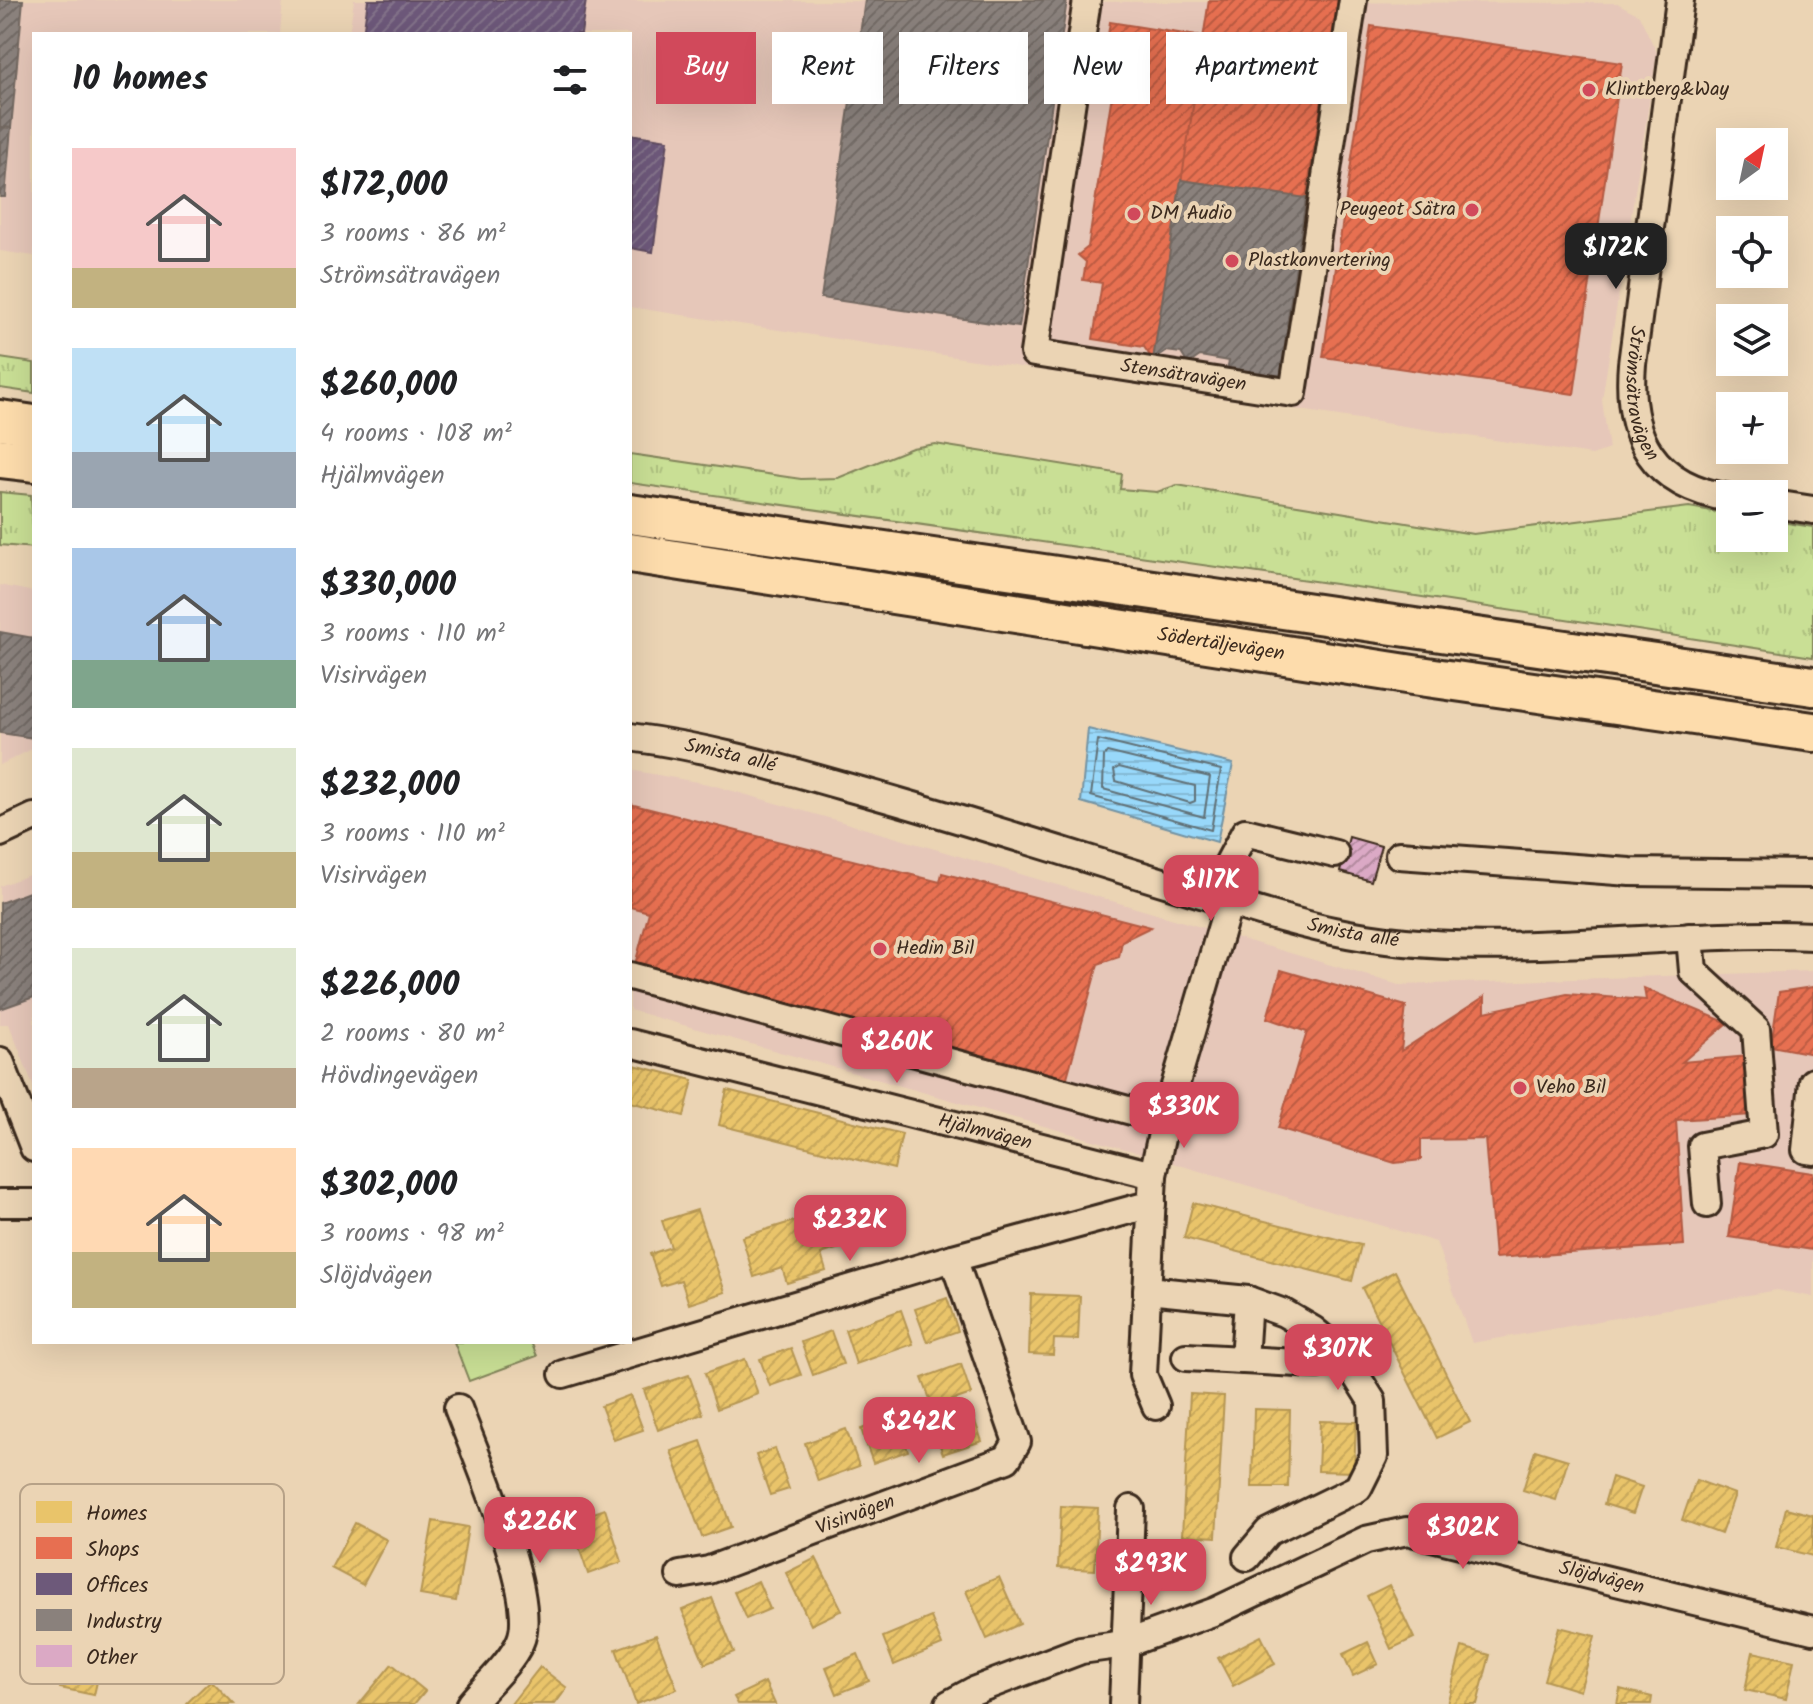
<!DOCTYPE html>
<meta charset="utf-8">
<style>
:root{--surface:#fff;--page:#f6f6f6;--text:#202124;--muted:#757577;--accent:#d1495b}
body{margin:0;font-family:Kalam,sans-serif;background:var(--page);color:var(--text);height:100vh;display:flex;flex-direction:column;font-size:30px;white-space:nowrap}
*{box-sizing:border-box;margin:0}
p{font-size:26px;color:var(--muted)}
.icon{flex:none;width:44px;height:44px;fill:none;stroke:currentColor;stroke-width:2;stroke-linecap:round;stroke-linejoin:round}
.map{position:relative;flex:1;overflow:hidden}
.details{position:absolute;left:32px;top:32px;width:600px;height:1312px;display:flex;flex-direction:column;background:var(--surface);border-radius:0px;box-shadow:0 8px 32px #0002}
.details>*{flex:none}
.banner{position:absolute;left:656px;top:32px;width:760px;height:72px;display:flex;gap:16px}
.needle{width:52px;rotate:33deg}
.buttons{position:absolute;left:1716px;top:128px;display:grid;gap:16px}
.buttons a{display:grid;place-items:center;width:72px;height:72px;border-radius:0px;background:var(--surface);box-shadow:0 8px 32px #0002;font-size:40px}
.price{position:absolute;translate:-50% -68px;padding:0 18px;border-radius:16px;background:var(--accent);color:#fff;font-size:26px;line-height:52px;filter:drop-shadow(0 2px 4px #0008)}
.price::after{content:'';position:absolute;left:50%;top:48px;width:24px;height:18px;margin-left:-12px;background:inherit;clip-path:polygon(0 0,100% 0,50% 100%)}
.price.on{background:#222;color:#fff}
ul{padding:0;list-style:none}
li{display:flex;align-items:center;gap:24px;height:200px;padding:0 40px}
li span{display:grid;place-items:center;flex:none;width:224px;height:160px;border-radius:0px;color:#555}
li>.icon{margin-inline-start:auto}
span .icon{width:96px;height:96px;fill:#fffc;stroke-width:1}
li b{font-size:34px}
h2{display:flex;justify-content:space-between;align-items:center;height:96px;padding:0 40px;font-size:34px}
.tag{padding:0 28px;border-radius:0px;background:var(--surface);box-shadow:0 8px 32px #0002;font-size:28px;line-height:72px}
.tag.on{background:var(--accent);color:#fff}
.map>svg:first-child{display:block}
</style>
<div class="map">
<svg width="1813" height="1704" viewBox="0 0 1813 1704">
<defs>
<pattern id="grass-tufts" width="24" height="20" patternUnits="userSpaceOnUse" patternTransform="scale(2)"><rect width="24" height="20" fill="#c9df95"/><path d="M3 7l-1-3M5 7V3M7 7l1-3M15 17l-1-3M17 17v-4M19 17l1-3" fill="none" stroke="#aec080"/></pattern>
<pattern id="water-rules" width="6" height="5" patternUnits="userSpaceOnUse" patternTransform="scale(2)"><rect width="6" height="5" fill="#98d8fa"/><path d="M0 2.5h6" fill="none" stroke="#84bad6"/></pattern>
<pattern id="homes-hatch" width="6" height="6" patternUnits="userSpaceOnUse" patternTransform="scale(2)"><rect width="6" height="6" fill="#e9c46a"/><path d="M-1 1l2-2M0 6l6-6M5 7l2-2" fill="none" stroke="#c9a95b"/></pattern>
<pattern id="shops-hatch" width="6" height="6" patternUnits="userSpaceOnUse" patternTransform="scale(2)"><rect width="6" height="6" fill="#e76f51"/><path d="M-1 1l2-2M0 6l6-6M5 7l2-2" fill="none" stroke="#bc5b43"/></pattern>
<pattern id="offices-hatch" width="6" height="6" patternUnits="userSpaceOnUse" patternTransform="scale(2)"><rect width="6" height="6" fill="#6d597a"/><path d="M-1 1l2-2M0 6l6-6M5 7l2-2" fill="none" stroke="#83728a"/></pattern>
<pattern id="industry-hatch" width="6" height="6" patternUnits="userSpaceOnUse" patternTransform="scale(2)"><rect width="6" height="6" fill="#8a817c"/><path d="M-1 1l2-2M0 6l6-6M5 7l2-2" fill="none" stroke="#726a65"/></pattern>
<pattern id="building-hatch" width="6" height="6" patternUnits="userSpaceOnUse" patternTransform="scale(2)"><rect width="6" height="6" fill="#dba9c5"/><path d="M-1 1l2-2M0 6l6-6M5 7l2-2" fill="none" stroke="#b38a9f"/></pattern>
</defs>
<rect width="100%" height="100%" fill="#ebd4b4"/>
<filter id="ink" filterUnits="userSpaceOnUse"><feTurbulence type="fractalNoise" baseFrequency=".0125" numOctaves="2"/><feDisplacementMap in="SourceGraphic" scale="16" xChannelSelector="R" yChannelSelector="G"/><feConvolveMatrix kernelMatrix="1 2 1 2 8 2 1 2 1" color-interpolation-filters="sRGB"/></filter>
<g filter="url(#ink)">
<g fill="#e6c7b9">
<path d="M0 0H283L280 34H34V256L0 251Z"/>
<path d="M354 0 1617 3 1639 15 1657 53 1602 400 1609 449 1592 455 630 307V34H349Z"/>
<path d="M0 585 34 592V748L0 765Z"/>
<path d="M630 770 708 784 839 821 1399 985 1813 971V1297L1777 1290 1472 1343 1436 1242 1136 1152 630 1010Z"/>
<path d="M34 873V1088L9 1024H0V886Z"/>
</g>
<g fill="url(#grass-tufts)" stroke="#82845a" stroke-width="2">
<path d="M0 358 34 363V393L0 388Z"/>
<path d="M935 444 1122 474 1120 489 1157 492 1177 485 1473 534 1689 507 1730 514V538H1774V521L1813 527V657L1370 589 630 483V454L801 479 838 478 912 448Z"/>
<path d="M0 492 31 495 34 548 0 545Z"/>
</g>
<path fill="#c9df95" stroke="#82845a" stroke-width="2" d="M454 1342H531L537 1356 469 1381Z"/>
<path fill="url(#water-rules)" stroke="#7392a2" stroke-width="2" d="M1088 729 1233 764 1217 842 1081 802Z"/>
<g fill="url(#homes-hatch)" stroke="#b59653" stroke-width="2">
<path d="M630 1064 693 1080 684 1116 630 1102Z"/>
<path d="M727 1090 902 1134 894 1169 719 1125Z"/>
<path d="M1193 1203 1361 1245 1352 1281 1184 1238Z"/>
<path d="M846 1205 858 1242 821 1254 826 1271 787 1283 782 1268 754 1277 742 1237Z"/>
<path d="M697 1210 725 1292 689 1304 681 1280 661 1286 650 1254 671 1247 662 1221Z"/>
<path d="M1395 1271 1470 1422 1437 1438 1362 1288Z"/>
<path d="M1031 1294 1080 1296 1078 1340 1054 1339 1053 1355 1029 1354Z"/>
<path d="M947 1298 958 1331 927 1342 915 1309Z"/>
<path d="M901 1310 913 1344 856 1364 845 1330Z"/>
<path d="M831 1331 843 1364 813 1375 801 1342Z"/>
<path d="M791 1348 801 1375 770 1386 760 1359Z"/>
<path d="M745 1359 758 1394 717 1409 705 1373Z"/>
<path d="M961 1364 971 1394 933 1407 922 1378Z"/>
<path d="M689 1375 703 1414 658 1430 644 1390Z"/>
<path d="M1190 1394 1224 1396 1216 1537 1182 1535Z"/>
<path d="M630 1395 643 1430 614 1440 601 1406Z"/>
<path d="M1254 1409 1290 1410 1288 1487H1252Z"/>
<path d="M971 1410 982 1441 943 1454 932 1424Z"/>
<path d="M896 1416 908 1451 873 1463 861 1429Z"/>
<path d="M1320 1421 1356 1422 1354 1472 1318 1471Z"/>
<path d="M846 1429 859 1466 818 1481 805 1443Z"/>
<path d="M701 1441 731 1527 702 1537 671 1451Z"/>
<path d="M775 1448 789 1489 770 1495 756 1455Z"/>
<path d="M1535 1450 1568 1460 1556 1500 1523 1490Z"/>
<path d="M1612 1477 1642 1487 1633 1513 1604 1504Z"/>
<path d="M1696 1480 1735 1494 1721 1534 1682 1520Z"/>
<path d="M1061 1506 1098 1508 1095 1570 1058 1568Z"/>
<path d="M1786 1508 1813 1515V1556L1776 1547Z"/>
<path d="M605 1509 622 1562 588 1574 570 1521Z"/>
<path d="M433 1521 468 1527 456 1601 420 1595Z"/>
<path d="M355 1523 387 1540 363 1585 331 1568Z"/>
<path d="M816 1558 842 1610 811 1625 786 1573Z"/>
<path d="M999 1577 1020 1624 987 1639 966 1591Z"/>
<path d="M758 1581 770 1609 746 1619 734 1592Z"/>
<path d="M1389 1585 1414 1638 1391 1649 1367 1596Z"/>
<path d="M712 1598 734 1652 705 1664 682 1610Z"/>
<path d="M931 1617 942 1645 894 1665 883 1637Z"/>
<path d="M58 1627 107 1637 94 1695 60 1688 66 1659 52 1656Z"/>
<path d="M1559 1627 1595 1636 1580 1691 1544 1680Z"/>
<path d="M656 1635 677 1689 636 1704 616 1649Z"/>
<path d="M1261 1636 1275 1664 1233 1686 1218 1658Z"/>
<path d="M1368 1642 1378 1664 1353 1676 1343 1654Z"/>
<path d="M1462 1647 1490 1655 1477 1704H1447Z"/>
<path d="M1753 1652 1794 1661 1786 1699 1745 1690Z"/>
<path d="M858 1654 869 1681 837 1694 826 1667Z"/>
<path d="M392 1664 425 1691 414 1704H359Z"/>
<path d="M540 1667 567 1688 555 1704H511Z"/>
<path d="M211 1680 234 1704H188L187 1703Z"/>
<path d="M765 1682 775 1704H738L734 1697Z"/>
<path d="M1620 1689 1652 1697 1651 1704H1617Z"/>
</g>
<g fill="url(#shops-hatch)" stroke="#b35a42" stroke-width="2">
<path d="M1209 0H1338L1306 198 1181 180Z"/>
<path d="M1110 22 1204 37 1153 360 1144 347 1093 339 1102 283 1083 280 1086 262 1078 255 1088 247 1119 50 1106 48Z"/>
<path d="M1371 26 1622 63 1574 394 1323 357Z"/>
<path d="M630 804 940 882 942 873 1151 927 1122 941 1119 957 1098 964 1066 1081 634 968 649 912 630 907Z"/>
<path d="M1281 970 1406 1006 1401 1051 1485 996V1012L1567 994 1646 1000 1644 988 1728 1023 1682 1062 1748 1056 1752 1115 1676 1120 1684 1245 1495 1258 1485 1139 1421 1140V1160L1395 1163 1278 1128 1307 1032 1267 1018Z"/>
<path d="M1813 987V1054L1771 1046 1779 992Z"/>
<path d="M1740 1162 1813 1173V1250L1729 1237Z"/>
</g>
<g fill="url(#offices-hatch)" stroke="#5e4b5e" stroke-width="2">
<path d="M368 0H586L581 34H363Z"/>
<path d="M630 134 668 140 653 252 630 248Z"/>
</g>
<g fill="url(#industry-hatch)" stroke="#726760" stroke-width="2">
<path d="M0 0H23L11 128 0 127Z"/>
<path d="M865 0H1067L1019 327 821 298Z"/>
<path d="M0 127 11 128 5 197H0Z"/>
<path d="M1181 180 1306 198 1287 325H1293L1285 378 1227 369 1229 361 1200 356 1188 364 1181 353 1166 351 1153 360Z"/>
<path d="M0 632 34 638V738L0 733Z"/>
<path d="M32 891 34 997 0 1009V903Z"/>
</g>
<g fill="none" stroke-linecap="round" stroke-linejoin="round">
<g stroke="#607076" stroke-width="2">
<path d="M1098 740 1221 770 1211 830 1091 796Z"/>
<path d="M1107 752 1210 777 1204 817 1103 789 1104 756Z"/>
<path d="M1119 767 1195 786V801L1190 803 1116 781 1114 770Z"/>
</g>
</g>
<path fill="url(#building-hatch)" stroke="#3b2a1e" stroke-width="2" d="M1349 837 1381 846 1371 881 1340 872Z"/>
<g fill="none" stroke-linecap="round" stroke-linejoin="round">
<g stroke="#3b2a1e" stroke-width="32">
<g id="minor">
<path id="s1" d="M1087 0 1034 353 1293 393 1353 0"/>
<path id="s2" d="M1680 0 1632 364C1626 437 1653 486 1730 498"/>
<path d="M1774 504 1813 510"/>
<path id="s3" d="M630 737C706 747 770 765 843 786 953 816 1061 851 1169 884 1224 901 1278 919 1333 931 1491 965 1654 929 1813 936"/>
<path d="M0 833 34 817"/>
<path d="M1399 855 1630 872 1813 874"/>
<path d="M1218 899 1228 864 1245 832 1335 854"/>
<path d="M1690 937 1693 971 1756 1029 1764 1134 1702 1146 1707 1204"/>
<path d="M630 976 1165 1120"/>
<path id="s4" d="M630 1043 1153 1175"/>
<path d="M0 1061 34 1148"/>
<path d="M1813 1082 1806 1150 1813 1151"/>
<path d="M0 1203H34"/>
<path d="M1147 1290 1248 1300 1284 1313 1313 1330 1343 1355 1372 1401 1374 1456 1358 1488 1268 1532 1247 1557"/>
<path d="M1186 1357 1317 1364"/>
<path d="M1244 1360 1248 1300"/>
<path d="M563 1374 953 1258 1152 1204"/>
<path d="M1156 1406 1143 1375 1153 1175 1165 1120 1229 902"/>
<path d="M458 1408C475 1454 540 1600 520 1642 510 1664 486 1685 470 1704"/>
<path id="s5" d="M680 1575 709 1570 1007 1459 1017 1442 953 1258"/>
<path id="s6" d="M949 1704 973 1691 1081 1650 1125 1644 1216 1611 1366 1540 1407 1531 1813 1630"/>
<path d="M1123 1704 1131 1509"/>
</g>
</g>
<g stroke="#3b2a1e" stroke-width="44">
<g id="highway">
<path d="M0 420 34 425"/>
<path d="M0 458 34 462"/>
<path d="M630 514 1813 686"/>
<path id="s7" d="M630 553 1413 675 1813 732"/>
</g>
</g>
<use href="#minor" stroke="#ebd4b4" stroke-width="26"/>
<use href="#highway" stroke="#fddcac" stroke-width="38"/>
</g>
</g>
<g fill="#d1495b" stroke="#ebd4b4" stroke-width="3">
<circle cx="1589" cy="90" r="8"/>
<circle cx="1472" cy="210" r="8"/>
<circle cx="1134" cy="214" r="8"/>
<circle cx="1232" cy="261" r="8"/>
<circle cx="880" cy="949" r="8"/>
<circle cx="1520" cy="1088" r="8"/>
</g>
<g text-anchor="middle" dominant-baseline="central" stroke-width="8" stroke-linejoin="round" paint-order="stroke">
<g font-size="20" fill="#3b2a1e" stroke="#ebd4b4" text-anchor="start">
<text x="1605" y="90">Klintberg&amp;Way</text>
<text x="1456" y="210" text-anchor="end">Peugeot Sätra</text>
<text x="1150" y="214">DM Audio</text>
<text x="1248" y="261">Plastkonvertering</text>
<text x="896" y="949">Hedin Bil</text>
<text x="1536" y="1088">Veho Bil</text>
</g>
<g font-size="20" fill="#3b2a1e" stroke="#ebd4b4">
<text stroke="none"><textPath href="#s1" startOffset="508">Stensätravägen</textPath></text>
<text stroke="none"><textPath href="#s2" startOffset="398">Strömsätravägen</textPath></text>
<text stroke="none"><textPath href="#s7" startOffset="598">Södertäljevägen</textPath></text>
<text stroke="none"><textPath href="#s3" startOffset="102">Smista allé</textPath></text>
<text stroke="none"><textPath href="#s3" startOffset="750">Smista allé</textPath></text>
<text stroke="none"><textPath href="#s4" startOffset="366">Hjälmvägen</textPath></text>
<text stroke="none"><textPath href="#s5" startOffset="186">Visirvägen</textPath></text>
<text stroke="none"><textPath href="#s6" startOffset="692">Slöjdvägen</textPath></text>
</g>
</g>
<rect x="20" y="1484" width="264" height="200" rx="12" fill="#ebd4b4" stroke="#b6a187" stroke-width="2"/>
<rect x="36" y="1501" width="36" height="22" fill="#e9c46a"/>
<rect x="36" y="1537" width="36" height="22" fill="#e76f51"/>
<rect x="36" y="1573" width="36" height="22" fill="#6d597a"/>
<rect x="36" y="1609" width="36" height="22" fill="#8a817c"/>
<rect x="36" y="1645" width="36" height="22" fill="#dba9c5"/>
<g font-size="22" fill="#3b2a1e">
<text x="86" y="1520">Homes</text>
<text x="86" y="1556">Shops</text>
<text x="86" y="1592">Offices</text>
<text x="86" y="1628">Industry</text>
<text x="86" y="1664">Other</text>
</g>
</svg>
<div class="buttons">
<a><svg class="needle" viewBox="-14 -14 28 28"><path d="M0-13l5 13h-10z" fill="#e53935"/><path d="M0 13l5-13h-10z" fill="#757577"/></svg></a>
<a><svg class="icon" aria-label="locate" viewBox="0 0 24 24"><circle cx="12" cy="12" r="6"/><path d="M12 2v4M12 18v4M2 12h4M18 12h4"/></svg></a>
<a><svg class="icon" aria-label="layers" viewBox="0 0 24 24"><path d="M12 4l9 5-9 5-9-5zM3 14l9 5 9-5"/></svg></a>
<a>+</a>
<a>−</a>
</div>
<b class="price on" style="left:1616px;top:291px">$172K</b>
<b class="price" style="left:1211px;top:923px">$117K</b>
<b class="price" style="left:897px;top:1085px">$260K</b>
<b class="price" style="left:1184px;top:1150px">$330K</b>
<b class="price" style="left:850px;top:1263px">$232K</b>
<b class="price" style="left:1338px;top:1392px">$307K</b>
<b class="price" style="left:919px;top:1465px">$242K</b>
<b class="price" style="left:540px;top:1565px">$226K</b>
<b class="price" style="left:1463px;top:1571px">$302K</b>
<b class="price" style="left:1151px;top:1607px">$293K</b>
<div class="banner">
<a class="tag on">Buy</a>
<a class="tag">Rent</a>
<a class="tag">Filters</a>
<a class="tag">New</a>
<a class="tag">Apartment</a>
</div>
<section class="details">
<h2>10 homes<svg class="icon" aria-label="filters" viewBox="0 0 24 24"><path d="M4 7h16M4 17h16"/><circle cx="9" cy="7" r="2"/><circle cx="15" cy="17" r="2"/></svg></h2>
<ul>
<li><span style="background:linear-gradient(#f6c9c9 75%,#c2b280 0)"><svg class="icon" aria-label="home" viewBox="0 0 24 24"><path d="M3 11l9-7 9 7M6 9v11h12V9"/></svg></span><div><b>$172,000</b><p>3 rooms · 86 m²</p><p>Strömsätravägen</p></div></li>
<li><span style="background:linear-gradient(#bfe0f5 65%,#9aa5b1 0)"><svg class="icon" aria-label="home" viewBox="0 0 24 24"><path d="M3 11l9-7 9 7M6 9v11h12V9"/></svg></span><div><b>$260,000</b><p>4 rooms · 108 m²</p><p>Hjälmvägen</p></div></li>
<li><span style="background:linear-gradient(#a9c7e8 70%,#7fa58c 0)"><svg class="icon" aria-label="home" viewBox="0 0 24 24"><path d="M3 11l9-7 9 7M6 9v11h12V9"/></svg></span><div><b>$330,000</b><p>3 rooms · 110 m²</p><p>Visirvägen</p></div></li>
<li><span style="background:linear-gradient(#dfe7d0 65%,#c2b280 0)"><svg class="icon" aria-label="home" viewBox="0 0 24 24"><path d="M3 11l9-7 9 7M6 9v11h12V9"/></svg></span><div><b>$232,000</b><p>3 rooms · 110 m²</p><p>Visirvägen</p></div></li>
<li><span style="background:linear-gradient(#dfe7d0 75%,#b9a48a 0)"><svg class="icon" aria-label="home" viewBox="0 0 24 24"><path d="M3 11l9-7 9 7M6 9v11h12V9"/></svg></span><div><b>$226,000</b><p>2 rooms · 80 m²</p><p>Hövdingevägen</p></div></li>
<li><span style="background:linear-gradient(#ffd9b3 65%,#c2b280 0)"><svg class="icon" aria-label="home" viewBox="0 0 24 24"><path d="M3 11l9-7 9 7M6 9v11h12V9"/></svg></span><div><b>$302,000</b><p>3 rooms · 98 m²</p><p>Slöjdvägen</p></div></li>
</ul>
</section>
</div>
